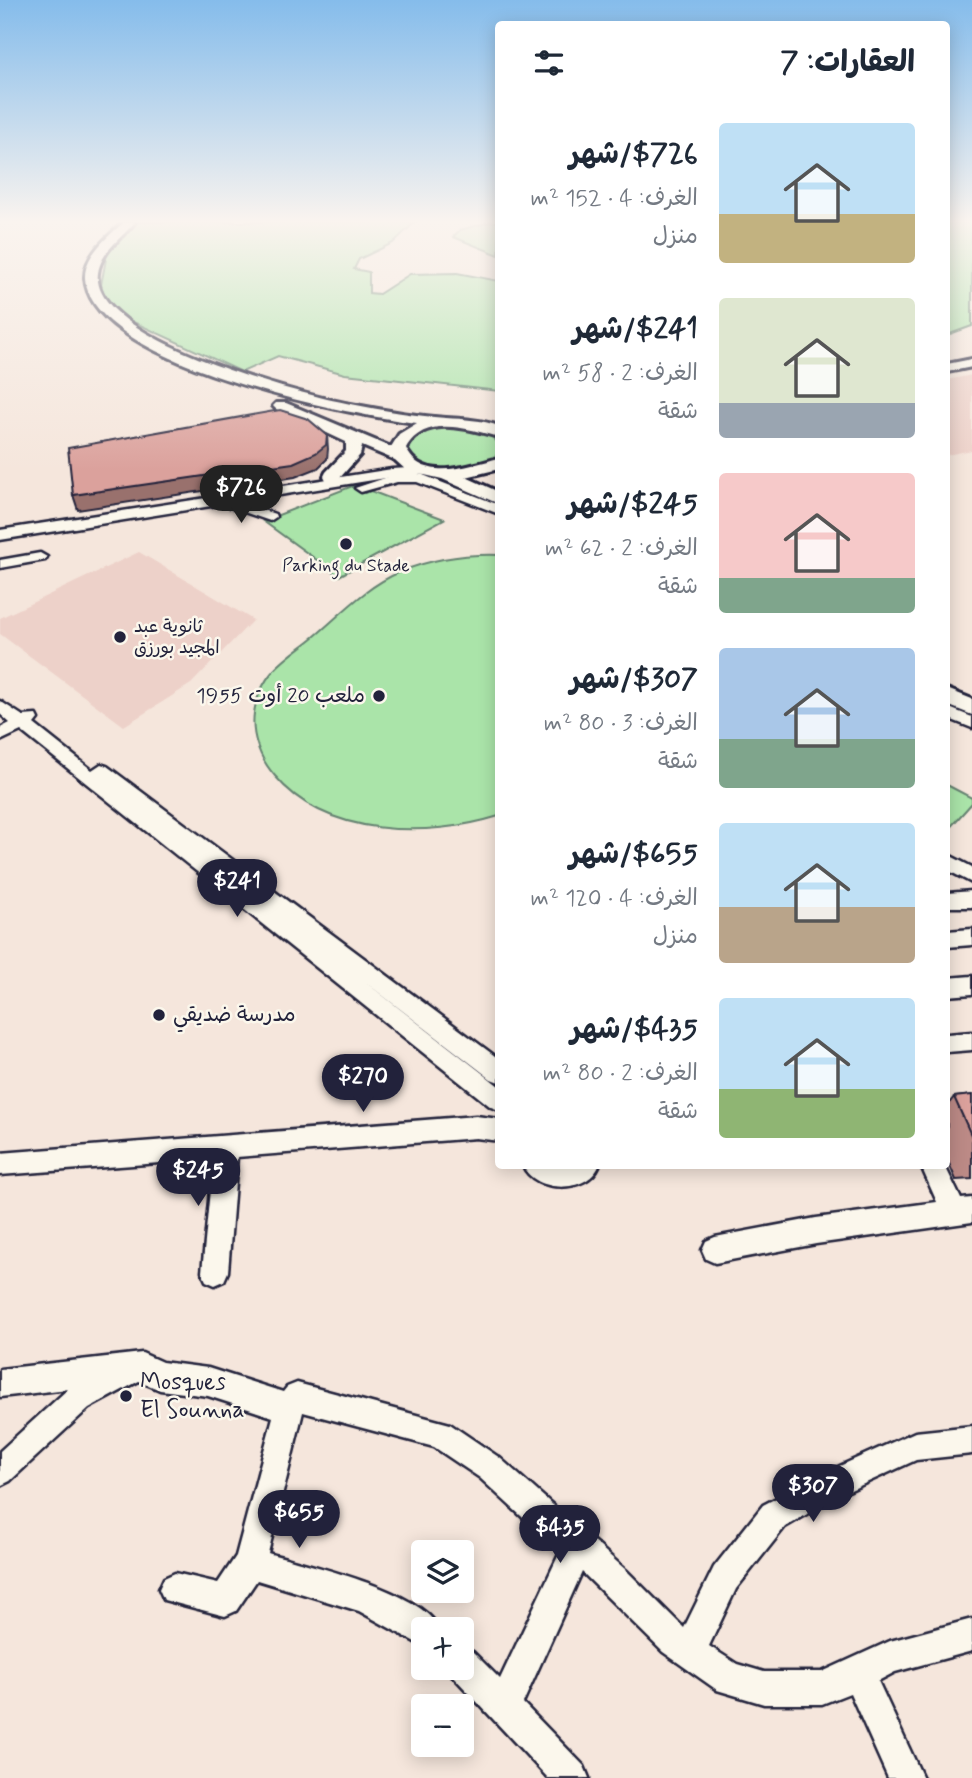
<!DOCTYPE html>
<html lang="ar">
<meta charset="utf-8">
<style>
:root{--surface:#fff;--page:#f2f2f3;--text:#1f2937;--muted:#747a83;--accent:#22223b}
body{margin:0;font-family:Mynerve,"Playpen Sans Arabic",sans-serif;background:var(--page);color:var(--text);direction:rtl;height:100vh;display:flex;flex-direction:column;font-size:26px;white-space:nowrap}
*{box-sizing:border-box;margin:0}
p{font-size:23px;color:var(--muted)}
.icon{flex:none;width:38px;height:38px;fill:none;stroke:currentColor;stroke-width:2;stroke-linecap:round;stroke-linejoin:round}
.map{position:relative;flex:1;overflow:hidden;direction:ltr}
.drawer{position:absolute;left:495px;top:21px;width:455px;height:1148px;display:flex;flex-direction:column;background:var(--surface);border-radius:7px;box-shadow:0 4px 18px #0003;direction:rtl}
.drawer>*{flex:none}
.buttons{position:absolute;left:411px;top:1540px;display:grid;gap:14px}
.buttons a{display:grid;place-items:center;width:63px;height:63px;border-radius:7px;background:var(--surface);box-shadow:0 4px 18px #0003;font-size:35px}
.price{position:absolute;translate:-50% -60px;padding:0 16px;border-radius:24px;background:var(--accent);color:#fff;font-size:23px;line-height:46px;filter:drop-shadow(0 2px 4px #0008)}
.price::after{content:'';position:absolute;left:50%;top:42px;width:21px;height:16px;margin-left:-10px;background:inherit;clip-path:polygon(0 0,100% 0,50% 100%)}
.price.active{background:#222;color:#fff}
ul{padding:0;list-style:none}
li{display:flex;align-items:center;gap:21px;height:175px;padding:0 35px}
li span{display:grid;place-items:center;flex:none;width:196px;height:140px;border-radius:7px;color:#555}
li>.icon{margin-inline-start:auto}
span .icon{width:84px;height:84px;fill:#fffc;stroke-width:1}
li b{font-size:30px}
h2{display:flex;justify-content:space-between;align-items:center;height:84px;padding:0 35px;font-size:30px}
.map>svg:first-child{display:block}
</style>
<div class="map">
<svg width="972" height="1778" viewBox="0 0 972 1778">
<rect width="100%" height="100%" fill="#f5e6dc"/>
<filter id="ink" filterUnits="userSpaceOnUse"><feTurbulence type="fractalNoise" baseFrequency=".0143" numOctaves="2"/><feDisplacementMap in="SourceGraphic" scale="14" xChannelSelector="R" yChannelSelector="G"/><feConvolveMatrix kernelMatrix="1 2 1 2 8 2 1 2 1" color-interpolation-filters="sRGB"/></filter>
<g filter="url(#ink)">
<g fill="#edd1c9">
<path d="M972 375V450L947 455V380Z"/>
<path d="M139 552 253 620 191 684 124 726 0 634V618Z"/>
</g>
<g fill="#aae4a9" stroke="#668372" stroke-width="2">
<path d="M137 222H415L393 243 359 259 354 269 369 272V293L379 294 410 274 457 273 499 281V391L345 374 278 356 242 372 129 320 107 303 101 285 107 254Z"/>
<path d="M490 222H499V255L453 237 460 230Z"/>
<path d="M947 222H972V326L947 335Z"/>
<path d="M444 427C462 426 486 428 498 443L497 455C480 471 411 479 408 447 415 433 429 430 444 427Z"/>
<path d="M355 485 444 519 339 576 263 521Z"/>
<path d="M499 555V816C428 838 327 838 275 776 260 759 251 736 254 713 256 698 264 681 274 670 286 657 302 647 315 636 342 613 367 586 400 572 431 559 465 554 499 555Z"/>
<path d="M947 785 972 798V803L947 831Z"/>
</g>
<g fill="none" stroke-linecap="round" stroke-linejoin="round">
<g stroke="#22223b" stroke-width="5">
<g id="minor">
<path d="M397 474 423 475 499 505V514L417 482H397L361 492 355 488Z"/>
<path d="M222 496 275 514 276 517 270 521 218 503 216 500Z"/>
<path d="M40 553 47 557 45 560 0 568V560Z"/>
<path d="M0 701 23 716 36 715 38 719 34 724 92 770 101 764 107 766 499 1059V1082L491 1079 360 978 499 1086V1110L491 1107 21 731 0 741V728L10 723 0 714Z"/>
<path d="M947 707 972 717V728L947 718Z"/>
<path d="M947 854 972 867V883L947 870Z"/>
<path d="M972 891V907H947V893Z"/>
<path d="M972 929V945L947 947V931Z"/>
<path d="M972 976V994L947 996V978Z"/>
<path d="M972 1032V1050L947 1052V1034Z"/>
<path d="M476 1116 499 1119V1141L476 1138 237 1157 228 1272 224 1281 215 1285 206 1281 202 1272 213 1159 0 1175V1153Z"/>
<path d="M523 1166H599C587 1194 535 1193 523 1166Z"/>
<path d="M921 1166H945L961 1199 972 1198V1222L816 1244 715 1263 706 1259 702 1250 706 1241 715 1237 816 1218 937 1202Z"/>
<path d="M142 1353 162 1362 208 1368 283 1392 287 1387 297 1383 450 1424 500 1458 626 1570 684 1628 714 1567 763 1505 822 1474 915 1432 972 1426V1454L916 1460 842 1494 785 1527 736 1589 709 1646 737 1664 764 1672H822L890 1641 972 1619V1651L895 1672 878 1681 923 1778H888L850 1693 822 1704H764L717 1690 663 1652 582 1572 523 1703 584 1766 589 1778H548L451 1674 448 1668H462V1647L473 1652 500 1679 560 1552 480 1478 434 1447 303 1412 268 1553C307 1565 423 1590 439 1629H424V1647L359 1611 257 1580 236 1611 225 1616 164 1600 159 1589 164 1578 175 1573 218 1583 236 1556 273 1417 208 1396 160 1390 139 1381 89 1408 10 1481 0 1486V1451L68 1389 0 1397V1369Z"/>
</g>
</g>
<g stroke="#22223b" stroke-width="5">
<path id="major" d="M426 467 431 468 433 471 431 474 392 477 0 540V530L392 469Z"/>
</g>
<g stroke="#22223b" stroke-width="6">
<g id="highway">
<path d="M124 222H135C122 238 101 251 98 273 89 339 301 395 351 404 382 410 415 416 446 418 464 419 482 420 499 426V437C469 429 425 414 406 448 422 484 471 465 499 458V469L466 477 499 492V504L442 479 407 471 395 460 362 446 360 455 338 480H326L324 476 326 472 346 451V442L276 409 273 406 276 403H286L391 447 399 434 417 423C348 415 91 364 85 278 84 255 109 236 124 222Z"/>
<path d="M972 359V367L947 372V364Z"/>
<path d="M947 689 972 699V715L947 705Z"/>
</g>
</g>
<use href="#minor" fill="#fbf7ec" fill-rule="evenodd"/>
<use href="#major" fill="#fbf7ec" fill-rule="evenodd"/>
<use href="#highway" fill="#fbf7ec" fill-rule="evenodd"/>
</g>
<path fill="#bc8a86" stroke="#22223b" stroke-width="2" d="M972 1095V1179L956 1180 947 1159V1106L954 1097Z"/>
<path fill="#99716d" stroke="#22223b" stroke-width="2" d="M327 435 328 449 327 459 318 468 295 477 78 510 73 495Z"/>
<g fill="#dba19c" stroke="#22223b" stroke-width="2">
<path d="M280 410 308 419 327 435 326 445 316 453 293 463 73 495 68 448Z"/>
<path d="M972 1095V1137L954 1097Z"/>
</g>
</g>
<linearGradient id="sky" x2="0" y2="1"><stop stop-color="#85bceb"/><stop offset="0.47" stop-color="#faf4ef"/><stop offset="1" stop-color="#faf4ef" stop-opacity="0"/></linearGradient>
<rect width="972" height="471" fill="url(#sky)"/>
<g fill="#22223b" stroke="#fbf7ec" stroke-width="2.5">
<circle cx="346" cy="544" r="7"/>
<circle cx="120" cy="637" r="7"/>
<circle cx="379" cy="696" r="7"/>
<circle cx="159" cy="1015" r="7"/>
<circle cx="126" cy="1396" r="7"/>
</g>
<g text-anchor="middle" dominant-baseline="central" stroke-width="5" stroke-linejoin="round" paint-order="stroke">
<g font-size="18" fill="#22223b" stroke="#fbf7ec">
<text x="346" y="566">Parking du Stade</text>
<text x="134" y="627" text-anchor="start">ثانوية عبد<tspan x="134" dy="21">المجيد بورزق</tspan></text>
</g>
<g font-size="21" fill="#22223b" stroke="#fbf7ec" text-anchor="end">
<text x="365" y="696">ملعب 20 أوت 1955</text>
<text x="173" y="1015" text-anchor="start">مدرسة ضديقي</text>
</g>
<g font-size="24" fill="#22223b" stroke="#fbf7ec" text-anchor="start">
<text x="140" y="1382">Mosques<tspan x="140" dy="28">El Sounna</tspan></text>
</g>
</g>
</svg>
<div class="buttons">
<a><svg class="icon" aria-label="layers" viewBox="0 0 24 24"><path d="M12 4l9 5-9 5-9-5zM3 14l9 5 9-5"/></svg></a>
<a>+</a>
<a>−</a>
</div>
<b class="price active" style="left:241px;top:525px">$726</b>
<b class="price" style="left:237px;top:919px">$241</b>
<b class="price" style="left:363px;top:1114px">$270</b>
<b class="price" style="left:198px;top:1208px">$245</b>
<b class="price" style="left:813px;top:1524px">$307</b>
<b class="price" style="left:299px;top:1550px">$655</b>
<b class="price" style="left:560px;top:1565px">$435</b>
<section class="drawer">
<h2>العقارات: 7<svg class="icon" aria-label="filters" viewBox="0 0 24 24"><path d="M4 7h16M4 17h16"/><circle cx="9" cy="7" r="2"/><circle cx="15" cy="17" r="2"/></svg></h2>
<ul>
<li><span style="background:linear-gradient(#bfe0f5 65%,#c2b280 0)"><svg class="icon" aria-label="home" viewBox="0 0 24 24"><path d="M3 11l9-7 9 7M6 9v11h12V9"/></svg></span><div><b>$726/شهر</b><p>الغرف: 4 · 152 m²</p><p>منزل</p></div></li>
<li><span style="background:linear-gradient(#dfe7d0 75%,#9aa5b1 0)"><svg class="icon" aria-label="home" viewBox="0 0 24 24"><path d="M3 11l9-7 9 7M6 9v11h12V9"/></svg></span><div><b>$241/شهر</b><p>الغرف: 2 · 58 m²</p><p>شقة</p></div></li>
<li><span style="background:linear-gradient(#f6c9c9 75%,#7fa58c 0)"><svg class="icon" aria-label="home" viewBox="0 0 24 24"><path d="M3 11l9-7 9 7M6 9v11h12V9"/></svg></span><div><b>$245/شهر</b><p>الغرف: 2 · 62 m²</p><p>شقة</p></div></li>
<li><span style="background:linear-gradient(#a9c7e8 65%,#7fa58c 0)"><svg class="icon" aria-label="home" viewBox="0 0 24 24"><path d="M3 11l9-7 9 7M6 9v11h12V9"/></svg></span><div><b>$307/شهر</b><p>الغرف: 3 · 80 m²</p><p>شقة</p></div></li>
<li><span style="background:linear-gradient(#bfe0f5 60%,#b9a48a 0)"><svg class="icon" aria-label="home" viewBox="0 0 24 24"><path d="M3 11l9-7 9 7M6 9v11h12V9"/></svg></span><div><b>$655/شهر</b><p>الغرف: 4 · 120 m²</p><p>منزل</p></div></li>
<li><span style="background:linear-gradient(#bfe0f5 65%,#8fb573 0)"><svg class="icon" aria-label="home" viewBox="0 0 24 24"><path d="M3 11l9-7 9 7M6 9v11h12V9"/></svg></span><div><b>$435/شهر</b><p>الغرف: 2 · 80 m²</p><p>شقة</p></div></li>
</ul>
</section>
</div>
